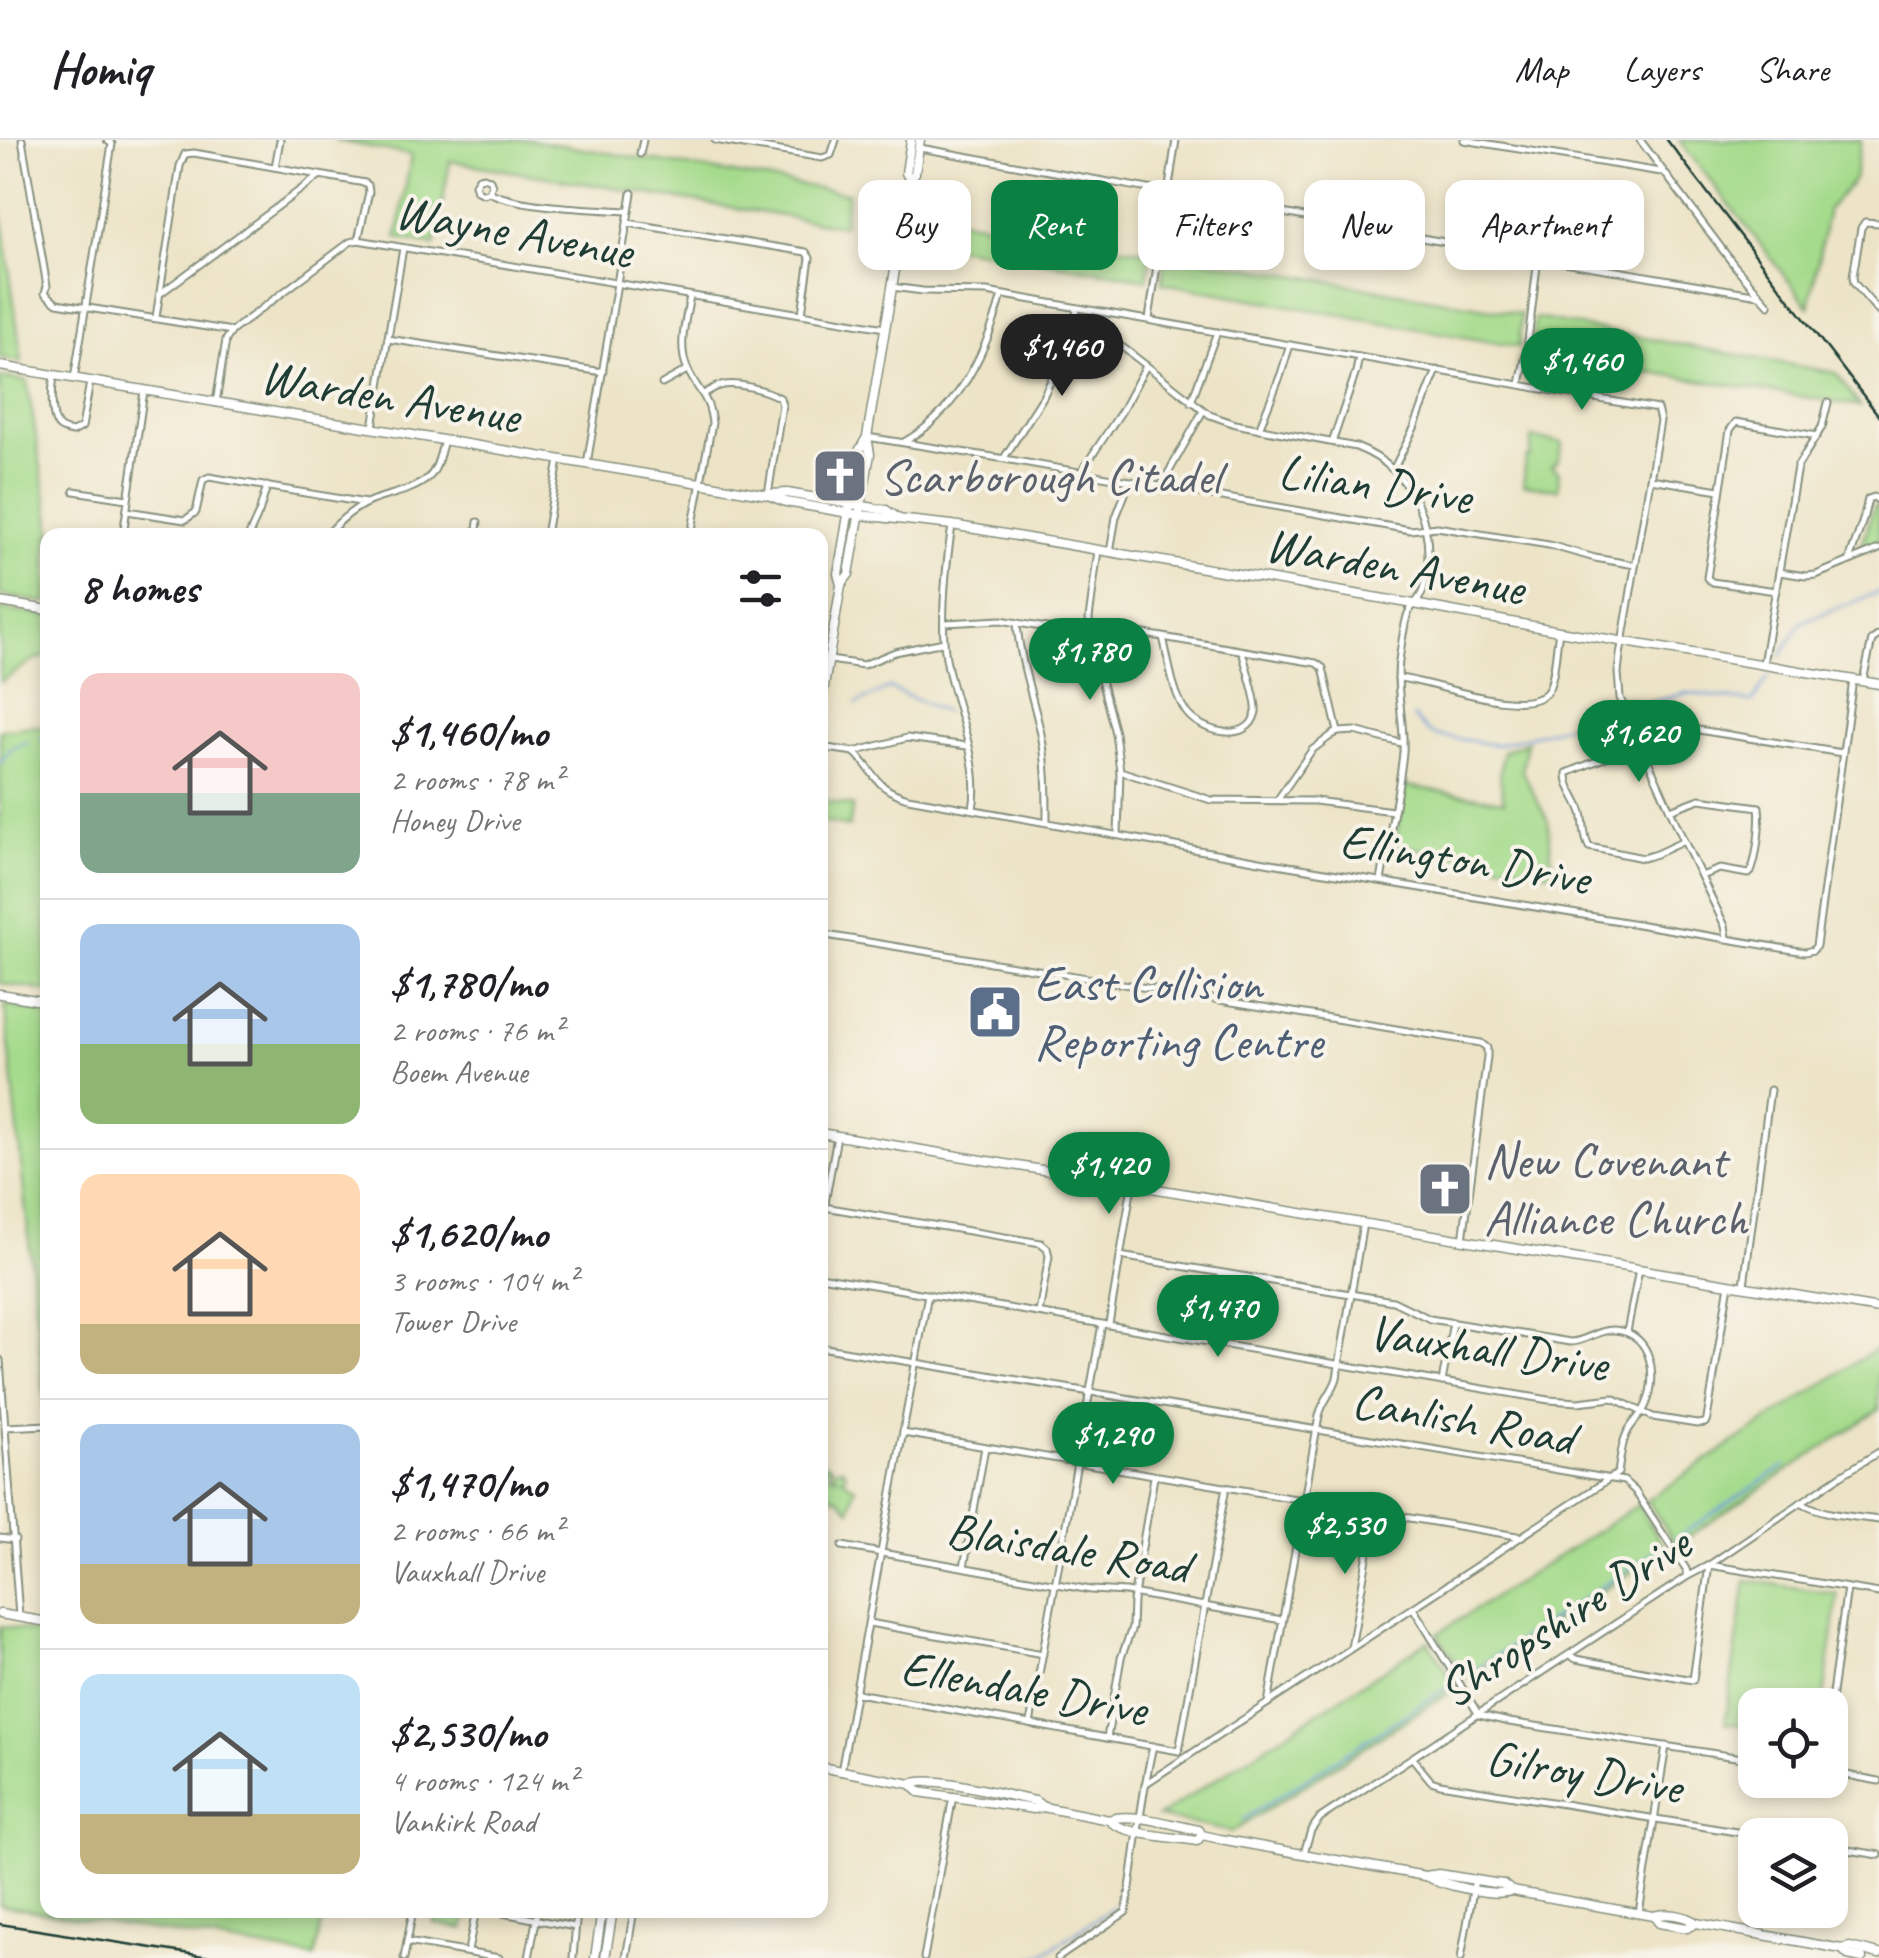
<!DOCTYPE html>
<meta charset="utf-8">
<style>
:root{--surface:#fff;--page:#f2f2f2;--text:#202124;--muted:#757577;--line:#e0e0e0;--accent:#0b8043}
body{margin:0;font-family:Caveat,sans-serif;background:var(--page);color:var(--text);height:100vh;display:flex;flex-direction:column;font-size:38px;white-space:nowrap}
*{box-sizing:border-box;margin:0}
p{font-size:32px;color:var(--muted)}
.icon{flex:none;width:55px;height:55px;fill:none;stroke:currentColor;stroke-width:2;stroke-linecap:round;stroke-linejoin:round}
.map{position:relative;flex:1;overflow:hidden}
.details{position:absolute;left:40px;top:388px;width:788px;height:1390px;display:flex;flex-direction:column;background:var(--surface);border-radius:20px;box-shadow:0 5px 15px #0003}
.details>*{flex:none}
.guide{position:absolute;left:858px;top:40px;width:870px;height:90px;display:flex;gap:20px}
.buttons{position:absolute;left:1738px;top:1548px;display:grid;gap:20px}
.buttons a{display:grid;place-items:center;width:110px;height:110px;border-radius:20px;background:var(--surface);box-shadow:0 5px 15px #0003;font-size:50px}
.price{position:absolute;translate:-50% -85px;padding:0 22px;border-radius:35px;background:var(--accent);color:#fff;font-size:32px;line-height:65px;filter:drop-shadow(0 2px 5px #0008)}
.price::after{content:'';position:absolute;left:50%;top:60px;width:30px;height:22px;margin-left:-15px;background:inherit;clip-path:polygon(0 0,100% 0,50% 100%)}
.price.selected{background:#222;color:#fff}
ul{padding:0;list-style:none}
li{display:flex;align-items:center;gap:30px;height:250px;padding:0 40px}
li+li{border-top:2px solid var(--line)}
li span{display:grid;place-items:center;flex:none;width:280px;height:200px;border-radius:20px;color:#555}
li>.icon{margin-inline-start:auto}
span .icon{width:120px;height:120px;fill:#fffc;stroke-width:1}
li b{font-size:42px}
h2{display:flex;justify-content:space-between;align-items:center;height:120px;padding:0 40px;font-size:42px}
.tag{padding:0 35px;border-radius:20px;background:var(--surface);box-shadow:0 5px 15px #0003;font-size:35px;line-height:90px}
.tag.selected{background:var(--accent);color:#fff}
header{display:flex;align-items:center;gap:60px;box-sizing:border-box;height:140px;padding:0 50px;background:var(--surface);border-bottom:2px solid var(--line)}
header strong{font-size:48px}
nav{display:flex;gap:55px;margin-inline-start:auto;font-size:35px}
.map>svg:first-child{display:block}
</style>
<header>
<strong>Homiq</strong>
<nav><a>Map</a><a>Layers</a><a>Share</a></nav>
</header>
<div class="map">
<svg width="1879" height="1818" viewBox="0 0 1879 1818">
<rect width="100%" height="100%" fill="#f7f3e8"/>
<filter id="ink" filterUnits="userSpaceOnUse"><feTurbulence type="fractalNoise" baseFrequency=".01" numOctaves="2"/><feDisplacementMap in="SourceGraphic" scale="20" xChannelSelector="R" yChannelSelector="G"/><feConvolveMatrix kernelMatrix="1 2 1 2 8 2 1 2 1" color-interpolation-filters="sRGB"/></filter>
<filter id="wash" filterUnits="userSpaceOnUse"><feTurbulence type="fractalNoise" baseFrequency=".0048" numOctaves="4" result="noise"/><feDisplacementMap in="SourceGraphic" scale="40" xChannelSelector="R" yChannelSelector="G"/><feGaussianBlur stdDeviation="2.25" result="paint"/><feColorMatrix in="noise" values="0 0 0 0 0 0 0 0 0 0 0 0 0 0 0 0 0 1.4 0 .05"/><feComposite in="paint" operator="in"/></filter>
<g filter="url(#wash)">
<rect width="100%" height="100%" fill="#ede4c7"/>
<g fill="#a5db8c" stroke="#628c60" stroke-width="2.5">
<path d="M334 0H530L848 53 843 86 450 21 435 105 397 98 411 15Z"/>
<path d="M1679 0H1861L1854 40 1828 69 1809 167Z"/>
<path d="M0 59 22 222 0 218Z"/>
<path d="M920 73 1151 112 1147 139 945 105 948 90 918 84Z"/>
<path d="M1165 113 1521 174 1519 207 1162 143Z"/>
<path d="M1535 178 1836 233 1860 266 1531 213Z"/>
<path d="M0 237 27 241 52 395H48L47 463 0 455Z"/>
<path d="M1532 298 1563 303 1558 321 1552 326 1559 332 1558 349 1523 345 1526 317H1530Z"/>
<path d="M1874 365 1879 368V405L1867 410 1861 409Z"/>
<path d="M0 469 48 476 47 516 34 520 0 542Z"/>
<path d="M32 586 47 587V851L0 843V590Z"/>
<path d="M1527 602 1522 631 1548 681 1553 733 1395 705 1405 646 1504 661 1500 637 1503 611Z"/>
<path d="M820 660 853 666 849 687 820 681Z"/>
<path d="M5 865 47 873V1280Z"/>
<path d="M1879 1207V1270L1676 1405 1647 1360Z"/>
<path d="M824 1323 831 1326 827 1333 838 1338 833 1332V1329L843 1328 846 1334 842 1338 855 1347 850 1370 837 1357 834 1358 820 1344V1331H822L821 1327Z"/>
<path d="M1638 1365 1666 1410 1466 1538 1437 1494Z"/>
<path d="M1746 1440 1838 1454 1823 1565H1755V1587L1725 1583Z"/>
<path d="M0 1486 47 1494 48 1770H314L313 1775 322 1777 315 1817 0 1765Z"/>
<path d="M1428 1501 1457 1547 1232 1692 1158 1677Z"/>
<path d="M437 1770H467L464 1789 434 1783Z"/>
</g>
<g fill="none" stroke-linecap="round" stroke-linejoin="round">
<g stroke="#6e9dd7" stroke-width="2.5">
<path d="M1781 516 1801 482 1879 452"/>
<path d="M856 564 889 548 945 572"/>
<path d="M1630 568 1687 553 1752 562 1769 536"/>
<path d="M1413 577 1427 591 1435 595 1496 605 1617 572"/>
<path d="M40 599 48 598"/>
<path d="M0 623 12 608 28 602"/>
<path d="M1676 1398 1785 1326"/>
<path d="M1467 1535 1662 1407"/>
<path d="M1241 1681 1453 1544"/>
<path d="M1031 1818 1039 1817 1114 1767"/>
</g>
</g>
</g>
<g filter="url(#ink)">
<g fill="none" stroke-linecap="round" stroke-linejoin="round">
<g stroke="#86907e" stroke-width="9">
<g id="street">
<path d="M22 0 47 146 45 153 57 163 232 191"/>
<path d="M715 0 822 18 831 15 836 0"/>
<path d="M1464 0 1661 32"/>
<path d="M1640 0 1734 125 1769 165"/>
<path d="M920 8 1433 100 1759 155"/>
<path d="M640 14 643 0"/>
<path d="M275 27 280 0"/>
<path d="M489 52 492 45 490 40 484 37 479 38 475 44 477 51 484 54 489 52C516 67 596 69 629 71"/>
<path d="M628 83 806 112 810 118 802 173"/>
<path d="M1879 83 1865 82 1861 88 1853 136 1854 143 1879 172"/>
<path d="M892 147 923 151 987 152 1657 269 1660 281 1620 515 1618 533 1620 558 1684 701 1725 786 1727 797"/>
<path d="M161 153 319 36"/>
<path d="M690 156C686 179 677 208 688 230 698 252 709 256 712 283L691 395"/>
<path d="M1075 168 1079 179 1125 209 1210 275 1235 284 1356 307C1415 330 1439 390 1423 450 1420 461 1410 466 1407 476 1403 490 1401 507 1399 521 1395 552 1405 582 1403 612 1399 655 1388 698 1381 741"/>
<path d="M156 177 180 26 185 14 194 13 365 43 368 45 369 52 358 100"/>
<path d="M1149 179 1176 0"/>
<path d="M388 199 603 232"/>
<path d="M54 236C52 248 50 276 58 286 62 291 68 291 73 292L82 287 90 242"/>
<path d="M74 239 112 4 107 0"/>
<path d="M662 244 687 230"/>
<path d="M1520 244 1527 209 1538 118"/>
<path d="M704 254C709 251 714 247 720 246 736 241 766 250 780 258L782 265 768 355"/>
<path d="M1191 262 1217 192"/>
<path d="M216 263 226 200 232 191 350 102 358 100 885 188"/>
<path d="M373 287 403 108"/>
<path d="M1259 289 1281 234 1290 205"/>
<path d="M867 297 999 318 1410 390 1437 387 1549 405 1595 418 1635 425"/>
<path d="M1333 300 1356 232 1359 217"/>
<path d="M904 302C958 272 986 213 1002 155"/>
<path d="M1004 318 1043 257 1079 181"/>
<path d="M587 324 632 53"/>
<path d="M1394 328 1414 288 1437 230"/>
<path d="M1081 332 1121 272 1146 226"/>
<path d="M1650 339 1720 350"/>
<path d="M1161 346 1203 271"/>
<path d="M74 351 127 359"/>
<path d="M127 371 185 380 196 372 203 340 209 337 366 363"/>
<path d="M952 386C946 425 942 463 944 502 948 556 983 616 973 669"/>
<path d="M123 395 144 251"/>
<path d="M249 395 259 373 267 346"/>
<path d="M327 395C339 381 354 368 371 361 388 354 415 351 429 337 438 329 440 312 444 301"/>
<path d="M476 395 478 382"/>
<path d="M546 395 559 320"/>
<path d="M1098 410 1089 479 1095 517 1115 593 1120 631 1118 695"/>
<path d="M1110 412 1116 377 1130 341"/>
<path d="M1850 418 1863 380 1868 359 1874 357 1879 361"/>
<path d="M1779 432 1806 436 1816 435 1879 409"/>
<path d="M1776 451 1712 442 1707 438 1730 290 1736 282 1817 296"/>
<path d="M945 483 1001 480 1058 490H1121L1316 523 1323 528 1338 592"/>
<path d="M1017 484C1020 522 1033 557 1041 594 1047 623 1047 652 1047 682"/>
<path d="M1163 497C1169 522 1172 551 1186 572 1200 592 1249 605 1256 572 1258 561 1245 524 1242 511"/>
<path d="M830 520 863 525 895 512 944 502"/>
<path d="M1763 524 1797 327 1822 287 1828 263"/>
<path d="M1398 538C1429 540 1522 578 1546 553 1555 544 1556 506 1559 491"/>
<path d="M1863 541 1872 500 1879 495"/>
<path d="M820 607 854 612 907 598 967 606"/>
<path d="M854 612C877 633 873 648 908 658L1271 723 1805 812 1813 810 1816 806 1853 540"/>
<path d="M1120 631 1211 660 1315 661 1393 671"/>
<path d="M1278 659 1312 610 1332 595 1338 592 1355 591 1401 603"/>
<path d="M1670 670 1700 659 1759 667C1761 683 1757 717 1751 732L1748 734 1720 729 1701 736"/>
<path d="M1684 701 1656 714 1643 718 1589 707C1583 696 1585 685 1582 673 1578 659 1566 647 1567 633L1653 598 1686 588 1842 613"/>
<path d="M820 794 1481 903 1487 908V917L1463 1100"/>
<path d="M824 1067 1041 1103 1047 1108 1049 1116 1039 1173"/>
<path d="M820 1091 837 996"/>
<path d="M1120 1116 1393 1161 1430 1179 1570 1202C1586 1202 1598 1189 1614 1190 1654 1192 1659 1241 1644 1269 1639 1278 1630 1285 1626 1295 1621 1306 1620 1321 1618 1333L1145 1644"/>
<path d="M820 1136 1549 1260 1578 1262 1613 1258 1653 1277 1697 1284 1705 1283 1707 1279 1729 1144"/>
<path d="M1744 1145 1770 950"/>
<path d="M1109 1184 1132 1045"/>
<path d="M1627 1192 1639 1129"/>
<path d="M820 1207 1624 1341 1635 1351 1686 1429 1688 1436"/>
<path d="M0 1220 19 1476"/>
<path d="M1442 1242 1453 1182"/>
<path d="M5 1287 48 1285"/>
<path d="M903 1293 1517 1396"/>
<path d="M1801 1362C1824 1376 1853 1376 1879 1380"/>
<path d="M0 1398 15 1400"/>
<path d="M842 1406 1091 1450 1126 1452 1282 1480"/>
<path d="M1709 1425 1879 1453"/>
<path d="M964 1427 985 1307"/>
<path d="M1413 1468 1479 1575 1509 1582 1755 1620"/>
<path d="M869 1483 1043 1514"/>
<path d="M1351 1508 1375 1373"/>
<path d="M1571 1516 1576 1519 1693 1540 1709 1425"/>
<path d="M857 1553 1179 1611"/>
<path d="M1268 1563 1319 1276C1322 1261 1333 1252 1337 1238L1363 1083"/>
<path d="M1830 1567 1847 1448"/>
<path d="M1030 1584 1102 1184"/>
<path d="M1107 1598 1121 1518 1132 1488 1133 1461 1154 1337"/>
<path d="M1179 1611 1226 1347"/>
<path d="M1413 1619 1431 1641 1440 1644 1755 1695"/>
<path d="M841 1632 928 1154"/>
<path d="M1830 1632 1879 1641"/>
<path d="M1830 1707 1879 1715"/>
<path d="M1304 1713 1311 1690 1320 1678 1688 1436 1709 1425 1840 1336 1879 1312"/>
<path d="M487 1770 575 1787"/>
<path d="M1639 1773 1666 1606"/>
<path d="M407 1802 499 1818"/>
<path d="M468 1811 476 1770"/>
<path d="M404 1818 413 1770"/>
<path d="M529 1818 538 1770"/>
<path d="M573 1818 577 1770"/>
<path d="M626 1818 634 1770"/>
<path d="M924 1818 953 1656"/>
<path d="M1058 1818 1126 1772C1136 1716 1140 1661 1153 1606"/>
<path d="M1461 1818 1475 1739"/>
</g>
</g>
<g stroke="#86907e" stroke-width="11">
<g id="secondary">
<path d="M910 40 906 33 911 0"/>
<path d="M0 226 700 343 768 355 786 362 860 375 952 385 1414 464 1559 491 1879 544"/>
<path d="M772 354 787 353 886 370 898 378"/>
<path d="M841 445 849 434 870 314 867 297 910 40 915 33 920 0"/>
<path d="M0 462 48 470"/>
<path d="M820 570 841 445 838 434 859 311 867 297"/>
<path d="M0 854 48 862"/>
<path d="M820 993 1879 1169"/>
<path d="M0 1474 48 1482"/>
<path d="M820 1627 911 1644 919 1652 1034 1669 1043 1667 1109 1680C1129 1671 1177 1686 1199 1690L1202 1695 1220 1699 1425 1736C1445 1745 1491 1757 1512 1751"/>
<path d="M911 1644C933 1634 1007 1656 1035 1661L1043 1667"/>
<path d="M1109 1680C1123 1695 1175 1697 1197 1701L1202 1695"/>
<path d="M1425 1736 1439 1734 1494 1743 1503 1744 1512 1751 1653 1776C1666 1772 1685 1775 1696 1783L1842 1809 1850 1807 1879 1814"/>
<path d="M1654 1776 1659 1783 1687 1788 1696 1783"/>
<path d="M1842 1809 1848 1815 1862 1818"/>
<path d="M595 1818 602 1770"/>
<path d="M605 1818 613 1770"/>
</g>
</g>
<use href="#street" stroke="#fff" stroke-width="5"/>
<use href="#secondary" stroke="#fff" stroke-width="8"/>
<g stroke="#1f3d34" stroke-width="2.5">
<path d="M1667 0 1879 276"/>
<path d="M0 1784 216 1818"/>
</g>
</g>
</g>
<defs>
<g id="church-square" transform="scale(2.875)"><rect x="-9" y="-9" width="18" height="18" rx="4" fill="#6b7280" stroke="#f7f3e8"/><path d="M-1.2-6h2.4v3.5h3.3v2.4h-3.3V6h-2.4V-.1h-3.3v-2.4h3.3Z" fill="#fff"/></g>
<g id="civic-square" transform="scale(2.875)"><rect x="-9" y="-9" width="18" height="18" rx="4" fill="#5c6f8a" stroke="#f7f3e8"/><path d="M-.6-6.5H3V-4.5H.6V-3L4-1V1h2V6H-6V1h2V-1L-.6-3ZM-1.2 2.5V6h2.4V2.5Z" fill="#fff"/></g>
</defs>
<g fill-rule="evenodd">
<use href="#church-square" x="840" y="336"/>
<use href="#civic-square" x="995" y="872"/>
<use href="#church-square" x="1445" y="1049"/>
</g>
<g text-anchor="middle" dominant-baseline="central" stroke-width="8" stroke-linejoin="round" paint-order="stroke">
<g font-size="50" fill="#1f3d34" stroke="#f7f3e8">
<text transform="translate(514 91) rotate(10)">Wayne Avenue</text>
<text transform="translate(390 256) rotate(9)">Warden Avenue</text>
<text transform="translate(1375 344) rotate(8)">Lilian Drive</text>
<text transform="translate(1395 426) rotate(10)">Warden Avenue</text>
<text transform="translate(1465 719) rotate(9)">Ellington Drive</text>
<text transform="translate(1488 1208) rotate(8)">Vauxhall Drive</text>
<text transform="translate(1463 1279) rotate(10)">Canlish Road</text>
<text transform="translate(1068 1408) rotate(9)">Blaisdale Road</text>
<text transform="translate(1564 1477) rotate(-33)">Shropshire Drive</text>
<text transform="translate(1024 1548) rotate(10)">Ellendale Drive</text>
<text transform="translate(1584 1632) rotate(9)">Gilroy Drive</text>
</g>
<g font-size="50" fill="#5b616d" stroke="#f7f3e8" text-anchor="start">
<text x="879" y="336">Scarborough Citadel</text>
<text x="1484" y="1020">New Covenant<tspan x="1484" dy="58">Alliance Church</tspan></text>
</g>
<g font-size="50" fill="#4e5e75" stroke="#f7f3e8" text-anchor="start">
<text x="1034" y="843">East Collision<tspan x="1034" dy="58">Reporting Centre</tspan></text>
</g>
</g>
</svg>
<div class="buttons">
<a><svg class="icon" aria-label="locate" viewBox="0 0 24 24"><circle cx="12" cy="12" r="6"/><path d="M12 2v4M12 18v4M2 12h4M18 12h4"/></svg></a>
<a><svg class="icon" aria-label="layers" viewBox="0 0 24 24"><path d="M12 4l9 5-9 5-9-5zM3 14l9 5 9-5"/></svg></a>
</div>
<b class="price selected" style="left:1062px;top:259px">$1,460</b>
<b class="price" style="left:1582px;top:273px">$1,460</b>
<b class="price" style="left:1090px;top:563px">$1,780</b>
<b class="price" style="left:1639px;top:645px">$1,620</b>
<b class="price" style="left:1109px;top:1077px">$1,420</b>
<b class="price" style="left:1218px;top:1220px">$1,470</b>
<b class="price" style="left:1113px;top:1347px">$1,290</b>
<b class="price" style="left:1345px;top:1437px">$2,530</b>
<div class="guide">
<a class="tag">Buy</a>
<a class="tag selected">Rent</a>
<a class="tag">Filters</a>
<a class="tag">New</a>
<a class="tag">Apartment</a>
</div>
<section class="details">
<h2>8 homes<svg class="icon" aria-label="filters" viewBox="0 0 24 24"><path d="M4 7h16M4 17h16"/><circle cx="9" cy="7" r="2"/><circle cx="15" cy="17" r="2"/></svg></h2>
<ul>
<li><span style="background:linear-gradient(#f6c9c9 60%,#7fa58c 0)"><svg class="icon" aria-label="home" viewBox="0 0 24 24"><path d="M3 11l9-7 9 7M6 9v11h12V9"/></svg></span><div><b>$1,460/mo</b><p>2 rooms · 78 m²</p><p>Honey Drive</p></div></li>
<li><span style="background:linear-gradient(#a9c7e8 60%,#8fb573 0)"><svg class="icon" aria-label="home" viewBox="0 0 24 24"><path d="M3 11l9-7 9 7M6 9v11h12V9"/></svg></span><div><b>$1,780/mo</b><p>2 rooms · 76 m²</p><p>Boem Avenue</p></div></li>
<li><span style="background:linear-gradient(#ffd9b3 75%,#c2b280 0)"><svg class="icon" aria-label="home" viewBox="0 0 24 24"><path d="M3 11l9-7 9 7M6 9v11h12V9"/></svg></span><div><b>$1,620/mo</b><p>3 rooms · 104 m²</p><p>Tower Drive</p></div></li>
<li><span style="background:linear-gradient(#a9c7e8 70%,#c2b280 0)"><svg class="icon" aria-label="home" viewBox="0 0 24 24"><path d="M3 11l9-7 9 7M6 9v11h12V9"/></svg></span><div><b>$1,470/mo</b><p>2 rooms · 66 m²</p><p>Vauxhall Drive</p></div></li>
<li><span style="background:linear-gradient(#bfe0f5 70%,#c2b280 0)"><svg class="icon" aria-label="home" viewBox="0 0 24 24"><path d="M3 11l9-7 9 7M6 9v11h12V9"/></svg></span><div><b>$2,530/mo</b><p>4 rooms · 124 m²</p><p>Vankirk Road</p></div></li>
</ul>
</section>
</div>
